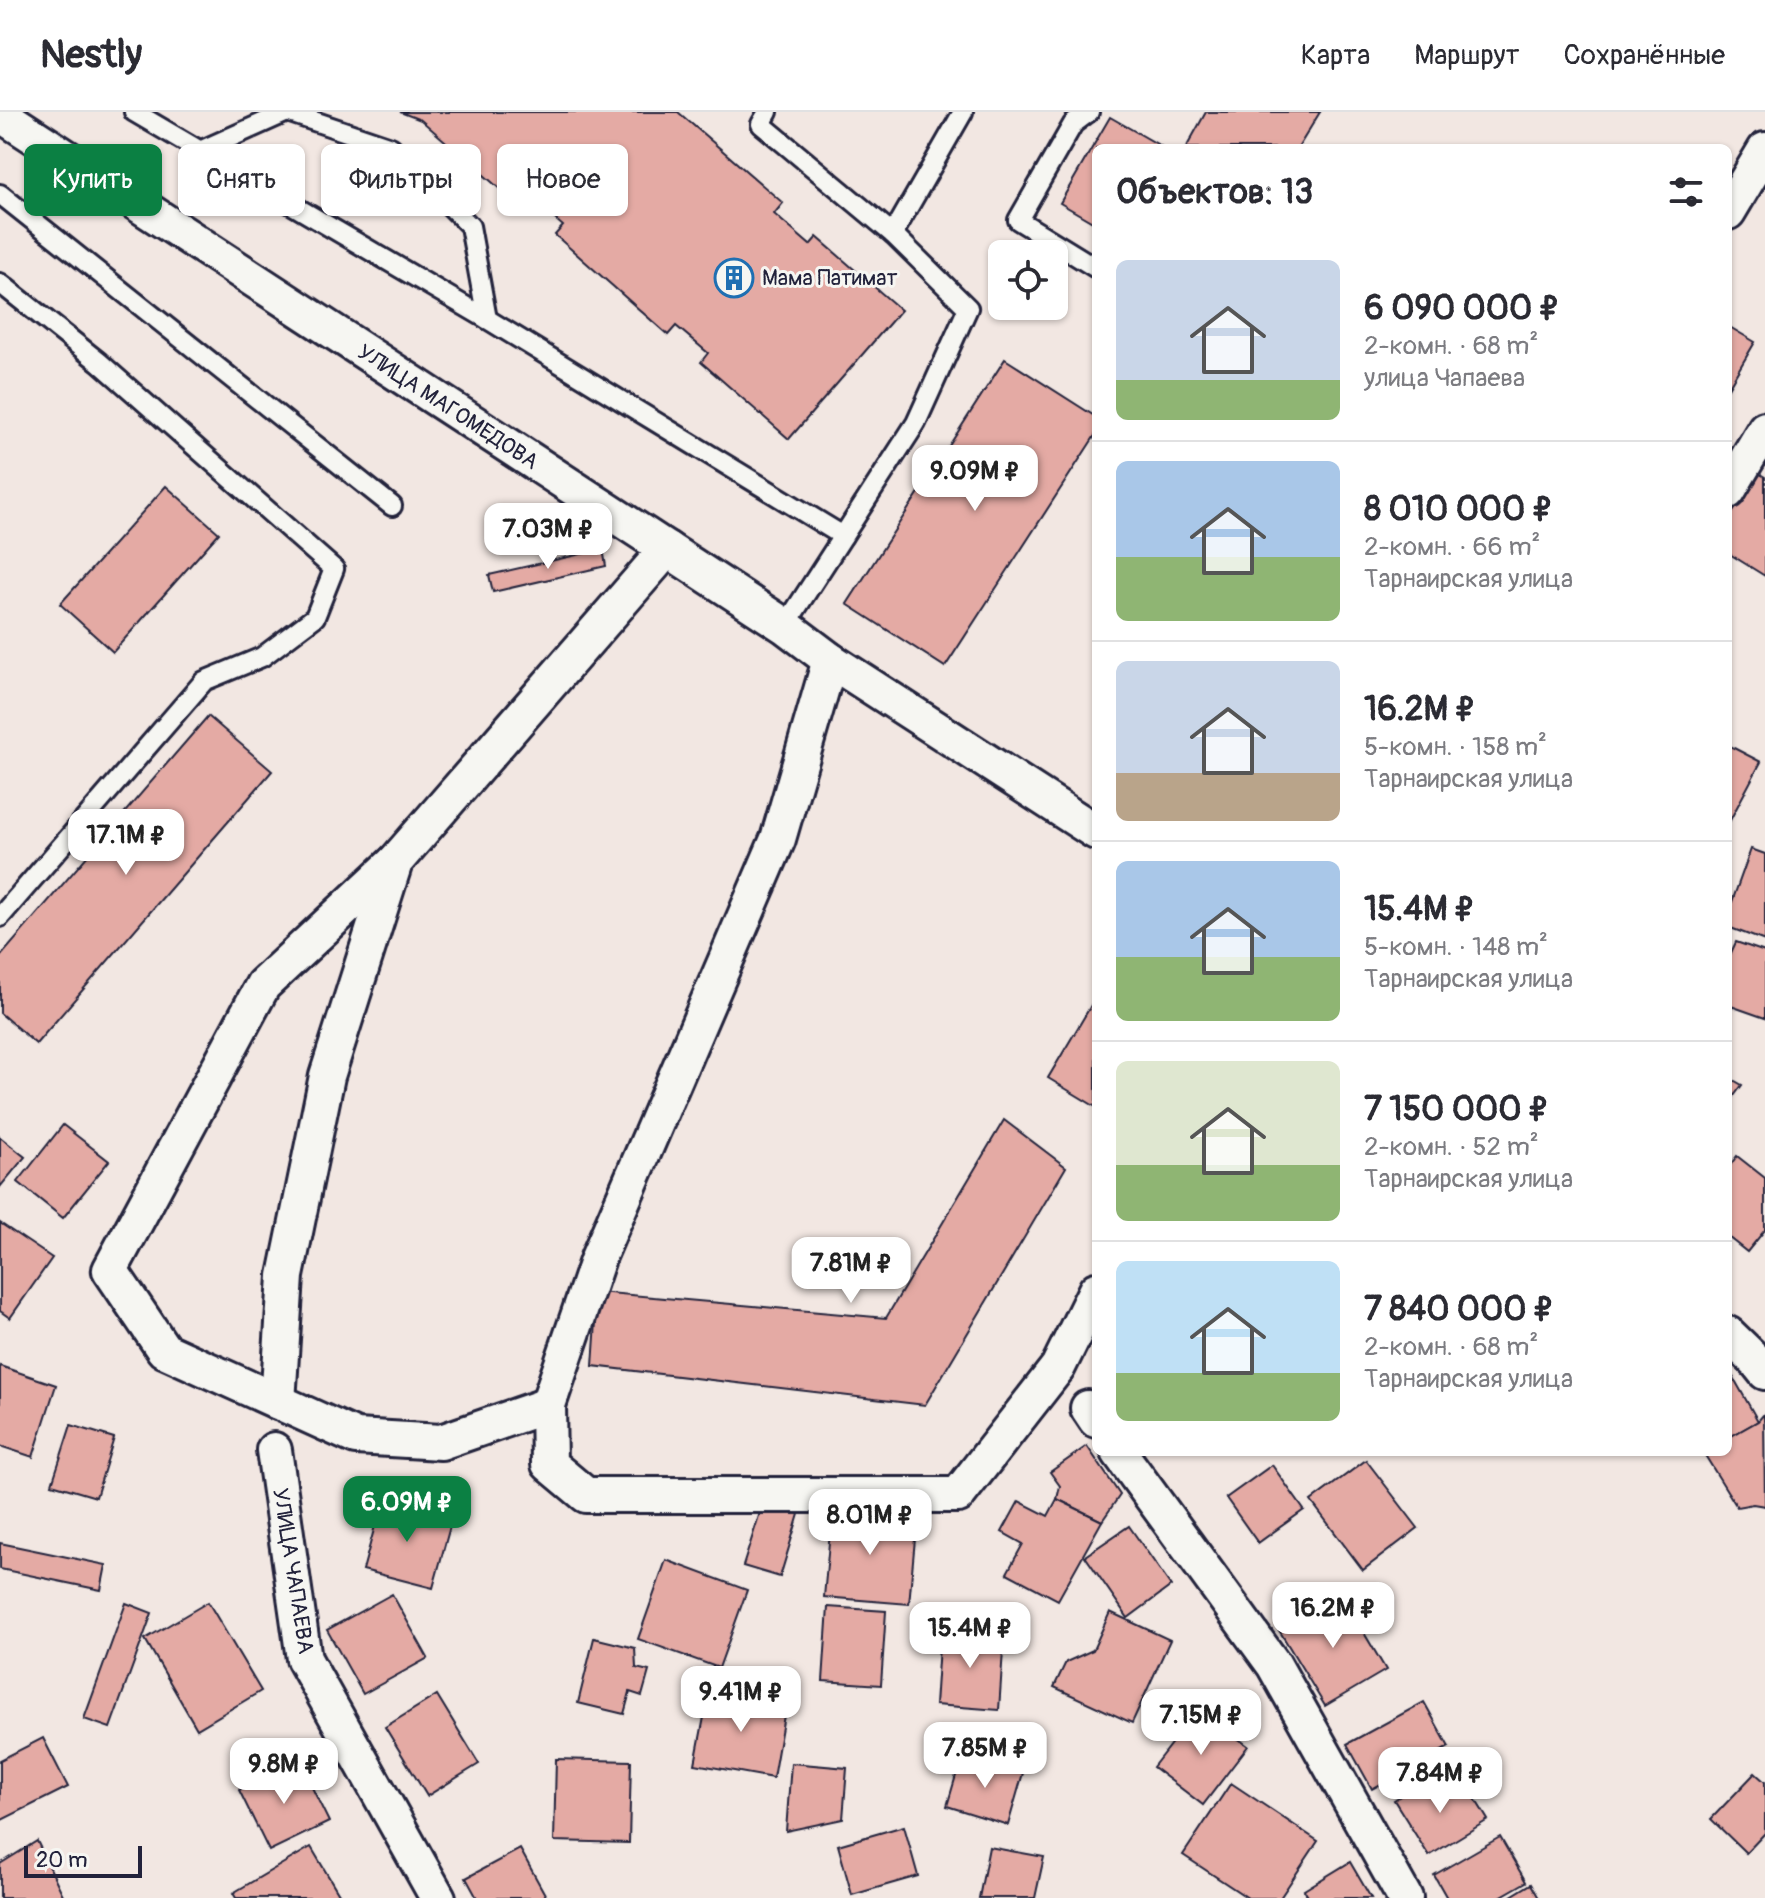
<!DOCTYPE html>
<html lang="ru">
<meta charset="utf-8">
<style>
:root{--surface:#fff;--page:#f2f2f3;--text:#2b2b33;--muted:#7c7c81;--line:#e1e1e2;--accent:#0b8043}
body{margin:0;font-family:Pangolin,sans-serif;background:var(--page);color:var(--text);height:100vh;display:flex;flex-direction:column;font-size:30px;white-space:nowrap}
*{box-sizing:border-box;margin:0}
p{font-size:26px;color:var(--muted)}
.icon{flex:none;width:44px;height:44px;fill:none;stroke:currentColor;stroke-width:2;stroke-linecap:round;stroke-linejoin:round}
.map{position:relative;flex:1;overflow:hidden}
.sheet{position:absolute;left:1092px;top:32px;width:640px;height:1312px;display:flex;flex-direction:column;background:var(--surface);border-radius:12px;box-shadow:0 2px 6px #0004}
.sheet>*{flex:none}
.banner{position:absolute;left:24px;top:32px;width:760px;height:72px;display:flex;gap:16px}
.controls{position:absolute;left:988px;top:128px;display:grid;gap:16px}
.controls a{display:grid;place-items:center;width:80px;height:80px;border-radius:12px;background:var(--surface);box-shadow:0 2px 6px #0004;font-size:40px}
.scale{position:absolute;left:24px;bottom:20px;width:118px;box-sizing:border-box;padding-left:8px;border:4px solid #22223b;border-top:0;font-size:22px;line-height:28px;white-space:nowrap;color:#22223b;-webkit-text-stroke:6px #f6f6f2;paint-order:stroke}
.price{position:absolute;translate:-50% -68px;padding:0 18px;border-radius:16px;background:#fff;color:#222;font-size:26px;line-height:52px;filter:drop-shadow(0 2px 4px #0008)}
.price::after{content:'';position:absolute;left:50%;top:48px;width:24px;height:18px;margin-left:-12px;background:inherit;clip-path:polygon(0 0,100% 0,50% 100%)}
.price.on{background:var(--accent);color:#fff}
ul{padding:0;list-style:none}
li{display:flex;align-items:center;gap:24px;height:200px;padding:0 24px}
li+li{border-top:2px solid var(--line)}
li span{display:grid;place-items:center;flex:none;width:224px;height:160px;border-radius:12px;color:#555}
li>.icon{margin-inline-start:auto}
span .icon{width:96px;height:96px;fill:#fffc;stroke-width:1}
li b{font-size:34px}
h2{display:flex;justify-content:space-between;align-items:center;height:96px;padding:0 24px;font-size:34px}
.tag{padding:0 28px;border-radius:12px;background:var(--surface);box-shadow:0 2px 6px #0004;font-size:28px;line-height:72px}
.tag.on{background:var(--accent);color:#fff}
header{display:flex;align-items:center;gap:48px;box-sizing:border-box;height:112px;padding:0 40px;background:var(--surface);border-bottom:2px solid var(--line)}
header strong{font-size:38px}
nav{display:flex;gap:44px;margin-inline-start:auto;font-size:28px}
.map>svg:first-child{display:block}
</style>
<header>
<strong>Nestly</strong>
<nav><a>Карта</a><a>Маршрут</a><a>Сохранённые</a></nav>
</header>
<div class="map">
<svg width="1765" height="1786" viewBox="0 0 1765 1786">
<rect width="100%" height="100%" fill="#f2e7e2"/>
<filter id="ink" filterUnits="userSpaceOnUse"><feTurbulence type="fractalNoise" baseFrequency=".0125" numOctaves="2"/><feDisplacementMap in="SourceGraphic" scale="16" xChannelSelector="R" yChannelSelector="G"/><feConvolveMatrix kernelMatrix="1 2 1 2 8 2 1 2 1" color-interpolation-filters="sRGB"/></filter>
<g filter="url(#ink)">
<g fill="#e4aaa4" stroke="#22223b" stroke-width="2">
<path d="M400 0H678L783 91 774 102 810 133 817 125 901 198 789 327 701 250 708 241 676 214 668 223 555 123 563 114 533 88 524 98 421 8Z"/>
<path d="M1206 0H1320L1298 36H1186Z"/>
<path d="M1110 5 1164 36H1096V112L1060 91Z"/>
<path d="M1728 214 1755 230 1728 276Z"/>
<path d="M1005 247 1096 305V322L945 555 847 492Z"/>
<path d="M1760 362 1765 365V464L1728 441V407Z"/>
<path d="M166 374 219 421 113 540 60 492Z"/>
<path d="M603 437 606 454 493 480 489 463Z"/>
<path d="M208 604 272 659 36 932 0 901V845Z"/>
<path d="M1728 633 1761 650 1728 712Z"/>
<path d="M1751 737 1765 742V829L1728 815V801Z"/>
<path d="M1736 830 1765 840V906L1728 893V847Z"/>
<path d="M1096 885V995L1048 966Z"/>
<path d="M1728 965 1742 973 1728 992Z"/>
<path d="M1004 1008 1066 1055 925 1293 593 1254 598 1180 886 1206Z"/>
<path d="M63 1013 109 1049 63 1106 18 1070Z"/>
<path d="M0 1025 25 1045 0 1075Z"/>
<path d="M1737 1044 1765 1066V1118L1747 1140 1728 1125V1056Z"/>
<path d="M0 1111 52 1146 10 1206 0 1199Z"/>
<path d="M0 1254 56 1273 33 1345 0 1334Z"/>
<path d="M1728 1256 1758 1309 1728 1326Z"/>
<path d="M1764 1302 1765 1394 1753 1392 1737 1395 1703 1340H1728V1326L1758 1309Z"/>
<path d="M71 1313 114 1326 96 1385 52 1372Z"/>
<path d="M1087 1334 1120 1383 1102 1409 1057 1387 1060 1374 1050 1360Z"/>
<path d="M1366 1348 1418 1416 1363 1458 1311 1389Z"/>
<path d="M1272 1353 1304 1398 1258 1431 1226 1386Z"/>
<path d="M1057 1387 1102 1409 1058 1488 1007 1461 1023 1432 1002 1420 1019 1389 1048 1404Z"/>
<path d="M382 1388 452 1407 433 1476 363 1458Z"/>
<path d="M764 1388 800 1399 780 1465 743 1454Z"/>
<path d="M832 1398 917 1405 909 1492 824 1485Z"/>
<path d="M1129 1414 1171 1474 1128 1506 1085 1444Z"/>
<path d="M0 1431 106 1453 101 1478 0 1457Z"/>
<path d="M666 1448 747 1478 719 1556 638 1527Z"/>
<path d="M392 1482 428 1546 363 1582 327 1518Z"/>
<path d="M1341 1482 1386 1558 1325 1594 1279 1518Z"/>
<path d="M208 1490 261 1579 197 1617 145 1527Z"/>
<path d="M126 1491 152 1501 110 1616 84 1607Z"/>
<path d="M828 1495 886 1499 881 1573 823 1569Z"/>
<path d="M1110 1500 1170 1528 1132 1611 1054 1575 1066 1550 1093 1538Z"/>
<path d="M940 1519 1004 1523 999 1598 935 1593Z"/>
<path d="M594 1526 635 1536 636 1556 649 1559 642 1584 630 1580 624 1602 578 1591Z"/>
<path d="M709 1579 786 1592 773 1666 695 1652Z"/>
<path d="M437 1583 479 1652 427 1684 385 1615Z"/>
<path d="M1424 1590 1449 1635 1372 1677 1347 1632Z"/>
<path d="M1198 1597 1248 1634 1203 1693 1153 1655Z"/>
<path d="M43 1626 68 1675 0 1709V1648Z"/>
<path d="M962 1643 1023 1661 1008 1713 947 1694Z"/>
<path d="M556 1647 631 1649 629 1731 554 1729Z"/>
<path d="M299 1649 329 1710 269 1739 239 1678Z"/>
<path d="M791 1651 847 1656 843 1707 786 1719Z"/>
<path d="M1755 1661 1765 1670V1721L1746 1741 1711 1707Z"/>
<path d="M1434 1663 1438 1683 1469 1677 1488 1708 1429 1744 1394 1688Z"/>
<path d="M1231 1671 1318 1729 1280 1786H1248L1183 1743Z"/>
<path d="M904 1714 918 1764 852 1783 838 1733Z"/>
<path d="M1500 1725 1526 1770 1498 1786H1447L1434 1763Z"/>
<path d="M37 1729 63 1783 58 1786H0V1752Z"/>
<path d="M311 1735 339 1782 332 1786H236L233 1781Z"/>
<path d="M989 1735 1044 1745 1035 1786H979Z"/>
<path d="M520 1737 547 1786H477L466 1766Z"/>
<path d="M1350 1750 1371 1786H1309L1304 1778Z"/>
<path d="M1531 1772 1539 1786H1508Z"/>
</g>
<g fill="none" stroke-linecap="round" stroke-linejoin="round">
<g stroke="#22223b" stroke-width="24">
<g id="service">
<path d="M134 0 487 207 843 424"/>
<path d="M287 0 391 35 470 114 487 207"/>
<path d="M768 0 761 12 893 122"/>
<path d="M1089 0 1073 12 1018 108 1096 156"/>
<path d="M200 39 287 0"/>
<path d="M0 82 392 394"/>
<path d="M0 171 99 250 334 457 315 505 262 545 204 569 0 805"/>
<path d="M785 514 916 311 968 196 893 122 963 0"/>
</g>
</g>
<g stroke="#22223b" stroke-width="40">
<g id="minor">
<path d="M0 2 785 514 830 548 1096 720"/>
<path d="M1728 100 1765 38"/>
<path d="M1728 379 1765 317"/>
<path d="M395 750 263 873 110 1158 164 1238 356 1325 441 1330 548 1293 549 1352 586 1383H958L1058 1255 1096 1178"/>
<path d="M1728 1222 1757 1250 1765 1260"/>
<path d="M278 1290 286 1164 327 964 395 750 667 437"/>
<path d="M548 1293 598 1146 778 727 830 548"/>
<path d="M1088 1296 1096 1308"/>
<path d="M274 1338 304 1547 438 1786"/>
<path d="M1119 1340 1274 1553 1405 1786"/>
</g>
</g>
<use href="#service" stroke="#f6f6f2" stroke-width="18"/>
<use href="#minor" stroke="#f6f6f2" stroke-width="34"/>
</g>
</g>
<defs>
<g id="building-ring" transform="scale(2)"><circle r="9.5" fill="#f6f6f2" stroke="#1f6fb2" stroke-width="1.5"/><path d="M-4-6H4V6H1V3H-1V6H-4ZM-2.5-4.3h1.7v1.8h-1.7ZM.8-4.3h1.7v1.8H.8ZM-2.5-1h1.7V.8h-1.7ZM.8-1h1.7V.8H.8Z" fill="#1f6fb2"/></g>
</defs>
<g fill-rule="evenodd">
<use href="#building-ring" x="734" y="166"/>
</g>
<g text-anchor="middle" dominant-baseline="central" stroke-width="6" stroke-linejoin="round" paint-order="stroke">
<g font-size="22" fill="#22223b" stroke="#f6f6f2" text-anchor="start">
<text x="762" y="166">Мама Патимат</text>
</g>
<g font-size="22" fill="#22223b" stroke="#f6f6f2">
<text transform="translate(448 295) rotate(33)">УЛИЦА МАГОМЕДОВА</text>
<text transform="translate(293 1459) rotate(81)">УЛИЦА ЧАПАЕВА</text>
</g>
</g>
</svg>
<div class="controls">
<a><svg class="icon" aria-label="locate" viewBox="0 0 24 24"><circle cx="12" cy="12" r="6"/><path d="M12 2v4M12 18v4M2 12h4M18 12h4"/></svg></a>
</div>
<div class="scale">20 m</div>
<b class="price" style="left:975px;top:401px">9.09M ₽</b>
<b class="price" style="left:548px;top:459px">7.03M ₽</b>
<b class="price" style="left:126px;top:765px">17.1M ₽</b>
<b class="price" style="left:851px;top:1193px">7.81M ₽</b>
<b class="price on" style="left:407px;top:1432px">6.09M ₽</b>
<b class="price" style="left:870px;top:1445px">8.01M ₽</b>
<b class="price" style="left:1333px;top:1538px">16.2M ₽</b>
<b class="price" style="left:970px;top:1558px">15.4M ₽</b>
<b class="price" style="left:741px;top:1622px">9.41M ₽</b>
<b class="price" style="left:1201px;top:1645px">7.15M ₽</b>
<b class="price" style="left:985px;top:1678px">7.85M ₽</b>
<b class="price" style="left:284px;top:1694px">9.8M ₽</b>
<b class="price" style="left:1440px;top:1703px">7.84M ₽</b>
<div class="banner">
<a class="tag on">Купить</a>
<a class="tag">Снять</a>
<a class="tag">Фильтры</a>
<a class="tag">Новое</a>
</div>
<section class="sheet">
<h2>Объектов: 13<svg class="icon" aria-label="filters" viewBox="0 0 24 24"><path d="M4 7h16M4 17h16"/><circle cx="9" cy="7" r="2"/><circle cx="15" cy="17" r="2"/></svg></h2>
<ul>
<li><span style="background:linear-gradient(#c9d6e8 75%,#8fb573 0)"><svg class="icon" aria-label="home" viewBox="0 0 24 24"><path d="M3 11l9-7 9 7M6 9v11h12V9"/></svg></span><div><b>6 090 000 ₽</b><p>2-комн. · 68 m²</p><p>улица Чапаева</p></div></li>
<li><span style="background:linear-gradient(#a9c7e8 60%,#8fb573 0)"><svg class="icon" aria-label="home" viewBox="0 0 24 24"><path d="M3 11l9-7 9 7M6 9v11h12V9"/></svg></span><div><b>8 010 000 ₽</b><p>2-комн. · 66 m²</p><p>Тарнаирская улица</p></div></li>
<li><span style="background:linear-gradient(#c9d6e8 70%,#b9a48a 0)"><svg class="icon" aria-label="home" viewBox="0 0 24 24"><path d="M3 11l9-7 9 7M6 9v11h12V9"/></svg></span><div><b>16.2M ₽</b><p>5-комн. · 158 m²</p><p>Тарнаирская улица</p></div></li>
<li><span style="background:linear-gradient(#a9c7e8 60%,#8fb573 0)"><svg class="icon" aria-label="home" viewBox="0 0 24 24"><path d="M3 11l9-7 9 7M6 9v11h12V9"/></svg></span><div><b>15.4M ₽</b><p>5-комн. · 148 m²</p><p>Тарнаирская улица</p></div></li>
<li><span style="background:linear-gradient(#dfe7d0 65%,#8fb573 0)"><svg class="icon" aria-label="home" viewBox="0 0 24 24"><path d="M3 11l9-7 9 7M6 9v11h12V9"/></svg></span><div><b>7 150 000 ₽</b><p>2-комн. · 52 m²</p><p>Тарнаирская улица</p></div></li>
<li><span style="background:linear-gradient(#bfe0f5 70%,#8fb573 0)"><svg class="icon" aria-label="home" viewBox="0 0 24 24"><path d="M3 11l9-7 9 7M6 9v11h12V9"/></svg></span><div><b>7 840 000 ₽</b><p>2-комн. · 68 m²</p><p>Тарнаирская улица</p></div></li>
</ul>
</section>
</div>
